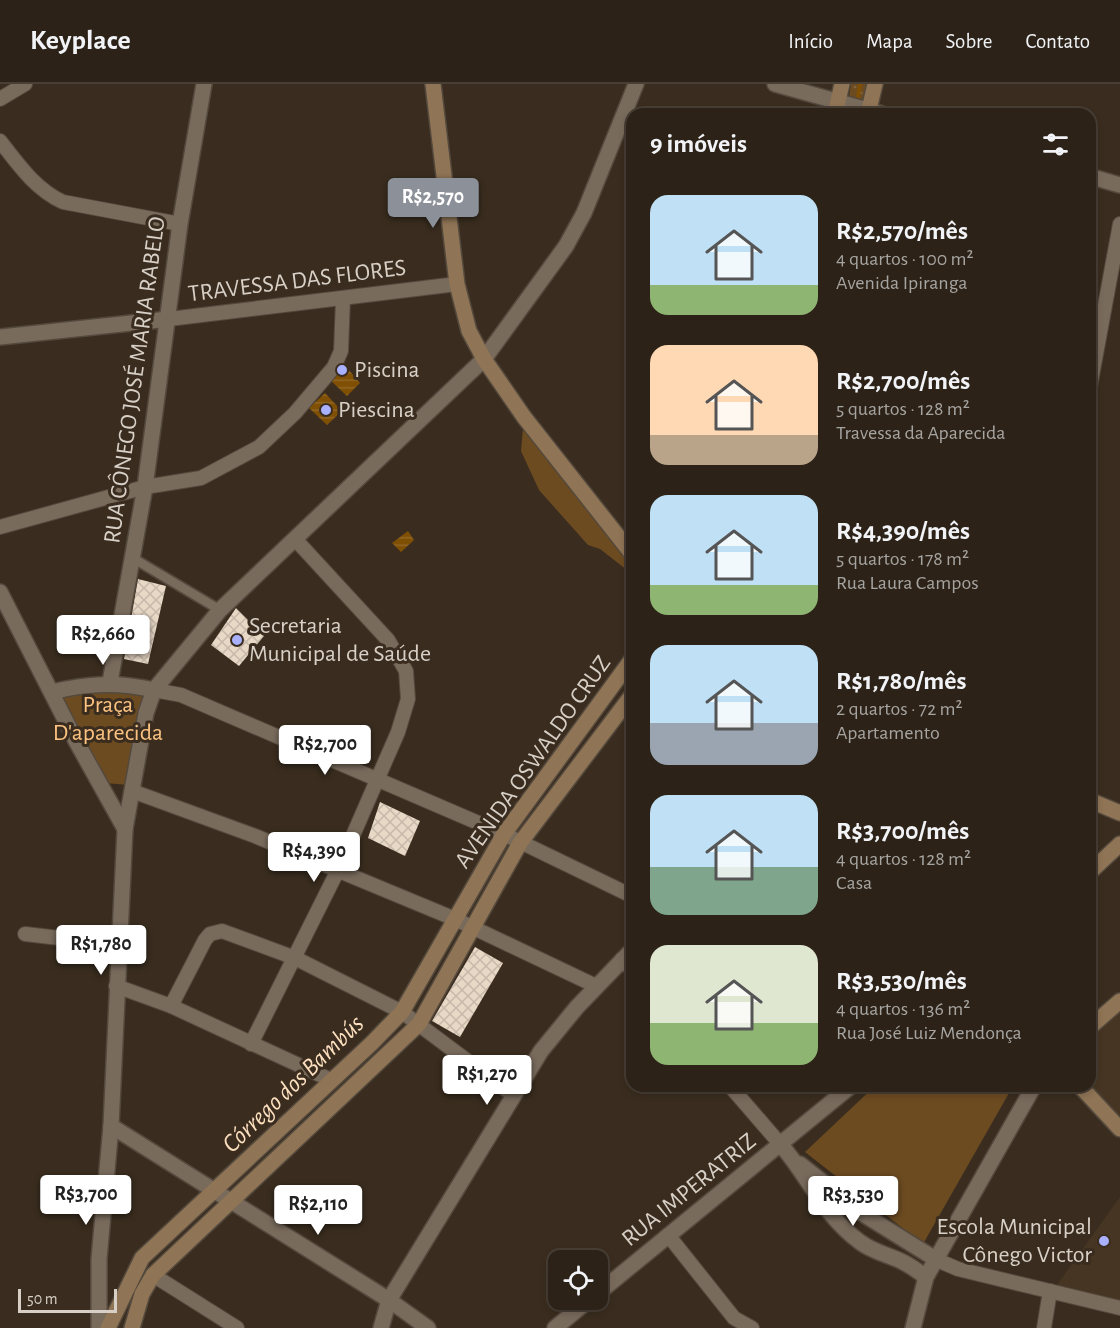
<!DOCTYPE html>
<html lang="pt">
<meta charset="utf-8">
<style>
:root{--surface:#2c2217;--page:#342a20;--text:#f1f3f6;--muted:#a6a4a1;--line:#483f36;--accent:#8c9099}
body{margin:0;font-family:"Alegreya Sans",sans-serif;background:var(--page);color:var(--text);height:100vh;display:flex;flex-direction:column;font-size:22px;white-space:nowrap}
*{box-sizing:border-box;margin:0}
p{font-size:20px;color:var(--muted)}
.icon{flex:none;width:33px;height:33px;fill:none;stroke:currentColor;stroke-width:2;stroke-linecap:round;stroke-linejoin:round}
.map{position:relative;flex:1;overflow:hidden}
.side{position:absolute;left:626px;top:24px;width:470px;height:984px;display:flex;flex-direction:column;background:var(--surface);border-radius:18px;box-shadow:0 3px 9px #0003,0 0 0 2px var(--line)}
.side>*{flex:none}
.controls{position:absolute;left:548px;top:1166px;display:grid;gap:12px}
.controls a{display:grid;place-items:center;width:60px;height:60px;border-radius:12px;background:var(--surface);box-shadow:0 3px 9px #0003,0 0 0 2px var(--line);font-size:30px}
.scale{position:absolute;left:18px;bottom:15px;width:99px;box-sizing:border-box;padding-left:6px;border:3px solid #d8d0c7;border-top:0;font-size:16px;line-height:21px;white-space:nowrap;color:#d8d0c7;-webkit-text-stroke:4px #3a2d1f;paint-order:stroke}
.price{position:absolute;translate:-50% -51px;padding:0 14px;border-radius:6px;background:#fff;color:#222;font-size:20px;line-height:39px;filter:drop-shadow(0 2px 3px #0008)}
.price::after{content:'';position:absolute;left:50%;top:36px;width:18px;height:14px;margin-left:-9px;background:inherit;clip-path:polygon(0 0,100% 0,50% 100%)}
.price.current{background:var(--accent);color:#fff}
ul{padding:0;list-style:none}
li{display:flex;align-items:center;gap:18px;height:150px;padding:0 24px}
li span{display:grid;place-items:center;flex:none;width:168px;height:120px;border-radius:18px;color:#555}
li>.icon{margin-inline-start:auto}
span .icon{width:72px;height:72px;fill:#fffc;stroke-width:1}
li b{font-size:26px}
h2{display:flex;justify-content:space-between;align-items:center;height:72px;padding:0 24px;font-size:26px}
header{display:flex;align-items:center;gap:36px;box-sizing:border-box;height:84px;padding:0 30px;background:var(--surface);border-bottom:2px solid var(--line)}
header strong{font-size:28px}
nav{display:flex;gap:33px;margin-inline-start:auto;font-size:21px}
.map>svg:first-child{display:block}
</style>
<header>
<strong>Keyplace</strong>
<nav><a>Início</a><a>Mapa</a><a>Sobre</a><a>Contato</a></nav>
</header>
<div class="map">
<svg width="1120" height="1244" viewBox="0 0 1120 1244">
<defs>
<pattern id="grass-dots" width="8" height="8" patternUnits="userSpaceOnUse" patternTransform="scale(1.5)"><rect width="8" height="8" fill="#6d4b21"/><path d="M2 2h.1M6 6h.1" fill="none" stroke="#816440" stroke-width="1.8" stroke-linecap="round"/></pattern>
<pattern id="water-rules" width="6" height="5" patternUnits="userSpaceOnUse" patternTransform="scale(1.5)"><rect width="6" height="5" fill="#7f4f03"/><path d="M0 2.5h6" fill="none" stroke="#906726"/></pattern>
<pattern id="building-cross-hatch" width="8" height="8" patternUnits="userSpaceOnUse" patternTransform="scale(1.5)"><rect width="8" height="8" fill="#e8d8c6"/><path d="M0 0l8 8M0 8l8-8" fill="none" stroke="#c7b9aa"/></pattern>
</defs>
<rect width="100%" height="100%" fill="#3a2d1f"/>
<g fill="#463522">
<path d="M1120 928V1032L1089 1000V954Z"/>
<path d="M1120 1113V1217L1057 1201Z"/>
</g>
<path fill="url(#grass-dots)" d="M851 0H869L866 21 849 15Z"/>
<g fill="#6d4b21">
<path d="M524 333 621 466 629 480 627 486 600 465 588 461 539 406 521 367Z"/>
<path d="M79 605 148 609 129 701 105 699 60 612Z"/>
<path d="M875 1002H1013L923 1160 805 1068Z"/>
</g>
<g fill="url(#water-rules)">
<path d="M341 277 360 299 347 312 329 295Z"/>
<path d="M325 309 342 327 327 341 309 324Z"/>
<path d="M408 447 414 456 401 468 392 459Z"/>
</g>
<g fill="none" stroke-linecap="round" stroke-linejoin="round">
<path stroke="#7f4f03" stroke-width="4" d="M858 13 860 0"/>
</g>
<g fill="url(#building-cross-hatch)">
<path d="M138 495 166 502 148 580 124 575Z"/>
<path d="M236 524 264 552 239 582 211 561Z"/>
<path d="M380 718 420 737 405 772 368 754Z"/>
<path d="M475 863 503 879 460 953 432 937Z"/>
</g>
<g fill="none" stroke-linecap="round" stroke-linejoin="round">
<g stroke="#54493d" stroke-width="12">
<path id="pedestrian" d="M131 473 220 526"/>
</g>
<g stroke="#54493d" stroke-width="16">
<g id="minor">
<path d="M0 15 25 0"/>
<path d="M0 57C18 80 35 105 63 118L180 140"/>
<path d="M169 235 457 200"/>
<path d="M1089 308 1120 140"/>
<path d="M0 443 145 403 201 394 259 363 295 329 334 283 341 267 343 215"/>
<path d="M154 606 181 611 504 750 632 812"/>
<path d="M132 707 255 752 455 835 596 902"/>
<path d="M25 850 120 861"/>
<path d="M622 875 632 886"/>
<path d="M116 902 171 922 331 996"/>
<path d="M171 922 205 856 210 850 222 847 295 874 402 928 513 1011"/>
<path d="M251 960 337 788 398 648 408 615 406 587 388 556 295 455"/>
<path d="M730 1002 781 1061"/>
<path d="M668 1151 734 1234 752 1244"/>
<path d="M937 1176 958 1185 1120 1224"/>
<path d="M153 1191 237 1244"/>
<path d="M1044 1244 1050 1207"/>
</g>
</g>
<g stroke="#54493d" stroke-width="18">
<g id="tertiary">
<path d="M775 0 882 30"/>
<path d="M1089 92 1120 101"/>
<path d="M0 253 169 235"/>
<path d="M0 508 76 657 125 745"/>
<path d="M110 598 145 403 180 140 204 0"/>
<path d="M52 608C88 599 118 598 154 606"/>
<path d="M111 1042 389 1216 428 1244"/>
<path d="M781 1061C809 1093 823 1131 860 1158 873 1168 889 1171 903 1178 911 1182 919 1188 926 1193"/>
<path d="M800 1080 863 1130 937 1176"/>
<path d="M597 1210 851 1002"/>
<path d="M99 1244V1175L111 1042 125 745 146 629 154 606 220 526 484 275 566 162 584 129 636 0"/>
<path d="M381 1244 389 1216 541 967 577 923 632 866"/>
<path d="M555 1244 590 1215"/>
<path d="M913 1244 926 1193 1034 1002"/>
</g>
</g>
<g stroke="#54493d" stroke-width="18">
<g id="secondary">
<path d="M433 0 457 200 469 247 484 275 524 333 632 470"/>
<path d="M835 30 842 0"/>
<path d="M868 30 875 0"/>
<path d="M1089 716 1120 729"/>
<path d="M1089 789 1120 760"/>
<path d="M1089 944 1120 917"/>
<path d="M1080 1002 1120 1045"/>
<path d="M108 1244 142 1174 372 959 402 928 504 750 632 575"/>
<path d="M132 1244 142 1210 153 1191 419 940 520 759 632 611"/>
</g>
</g>
<use href="#pedestrian" stroke="#796b5c" stroke-width="9"/>
<use href="#minor" stroke="#796b5c" stroke-width="14"/>
<use href="#tertiary" stroke="#796b5c" stroke-width="15"/>
<use href="#secondary" stroke="#8f7455" stroke-width="15"/>
</g>
<g fill="#a9b0fc" stroke="#3a2d1f" stroke-width="2">
<circle cx="342" cy="286" r="6"/>
<circle cx="326" cy="326" r="6"/>
<circle cx="237" cy="556" r="6"/>
<circle cx="1104" cy="1157" r="6"/>
</g>
<g text-anchor="middle" dominant-baseline="central" stroke-width="6" stroke-linejoin="round" paint-order="stroke">
<g font-size="24" fill="#d8d0c7" stroke="#3a2d1f">
<text transform="translate(297 197) rotate(-7)">TRAVESSA DAS FLORES</text>
<text transform="translate(135 296) rotate(-82)">RUA CÔNEGO JOSÉ MARIA RABELO</text>
<text transform="translate(533 678) rotate(-55)">AVENIDA OSWALDO CRUZ</text>
<text transform="translate(689 1106) rotate(-39)">RUA IMPERATRIZ</text>
</g>
<g font-size="24" fill="#d8d0c7" stroke="#3a2d1f" text-anchor="start">
<text x="354" y="286">Piscina</text>
<text x="338" y="326">Piescina</text>
<text x="249" y="542">Secretaria<tspan x="249" dy="28">Municipal de Saúde</tspan></text>
<text x="1092" y="1143" text-anchor="end">Escola Municipal<tspan x="1092" dy="28">Cônego Victor</tspan></text>
</g>
<g font-size="24" fill="#fbc281" stroke="#3a2d1f">
<text x="108" y="621">Praça<tspan x="108" dy="28">D'aparecida</tspan></text>
</g>
<g font-size="26" font-style="italic" fill="#fcdfbf" stroke="#3a2d1f">
<text transform="translate(293 1000) rotate(-44)">Córrego dos Bambús</text>
</g>
</g>
</svg>
<div class="controls">
<a><svg class="icon" aria-label="locate" viewBox="0 0 24 24"><circle cx="12" cy="12" r="6"/><path d="M12 2v4M12 18v4M2 12h4M18 12h4"/></svg></a>
</div>
<div class="scale">50 m</div>
<b class="price current" style="left:433px;top:145px">R$2,570</b>
<b class="price" style="left:103px;top:582px">R$2,660</b>
<b class="price" style="left:325px;top:692px">R$2,700</b>
<b class="price" style="left:314px;top:799px">R$4,390</b>
<b class="price" style="left:101px;top:892px">R$1,780</b>
<b class="price" style="left:487px;top:1022px">R$1,270</b>
<b class="price" style="left:86px;top:1142px">R$3,700</b>
<b class="price" style="left:853px;top:1143px">R$3,530</b>
<b class="price" style="left:318px;top:1152px">R$2,110</b>
<section class="side">
<h2>9 imóveis<svg class="icon" aria-label="filters" viewBox="0 0 24 24"><path d="M4 7h16M4 17h16"/><circle cx="9" cy="7" r="2"/><circle cx="15" cy="17" r="2"/></svg></h2>
<ul>
<li><span style="background:linear-gradient(#bfe0f5 75%,#8fb573 0)"><svg class="icon" aria-label="home" viewBox="0 0 24 24"><path d="M3 11l9-7 9 7M6 9v11h12V9"/></svg></span><div><b>R$2,570/mês</b><p>4 quartos · 100 m²</p><p>Avenida Ipiranga</p></div></li>
<li><span style="background:linear-gradient(#ffd9b3 75%,#b9a48a 0)"><svg class="icon" aria-label="home" viewBox="0 0 24 24"><path d="M3 11l9-7 9 7M6 9v11h12V9"/></svg></span><div><b>R$2,700/mês</b><p>5 quartos · 128 m²</p><p>Travessa da Aparecida</p></div></li>
<li><span style="background:linear-gradient(#bfe0f5 75%,#8fb573 0)"><svg class="icon" aria-label="home" viewBox="0 0 24 24"><path d="M3 11l9-7 9 7M6 9v11h12V9"/></svg></span><div><b>R$4,390/mês</b><p>5 quartos · 178 m²</p><p>Rua Laura Campos</p></div></li>
<li><span style="background:linear-gradient(#bfe0f5 65%,#9aa5b1 0)"><svg class="icon" aria-label="home" viewBox="0 0 24 24"><path d="M3 11l9-7 9 7M6 9v11h12V9"/></svg></span><div><b>R$1,780/mês</b><p>2 quartos · 72 m²</p><p>Apartamento</p></div></li>
<li><span style="background:linear-gradient(#bfe0f5 60%,#7fa58c 0)"><svg class="icon" aria-label="home" viewBox="0 0 24 24"><path d="M3 11l9-7 9 7M6 9v11h12V9"/></svg></span><div><b>R$3,700/mês</b><p>4 quartos · 128 m²</p><p>Casa</p></div></li>
<li><span style="background:linear-gradient(#dfe7d0 65%,#8fb573 0)"><svg class="icon" aria-label="home" viewBox="0 0 24 24"><path d="M3 11l9-7 9 7M6 9v11h12V9"/></svg></span><div><b>R$3,530/mês</b><p>4 quartos · 136 m²</p><p>Rua José Luiz Mendonça</p></div></li>
</ul>
</section>
</div>
